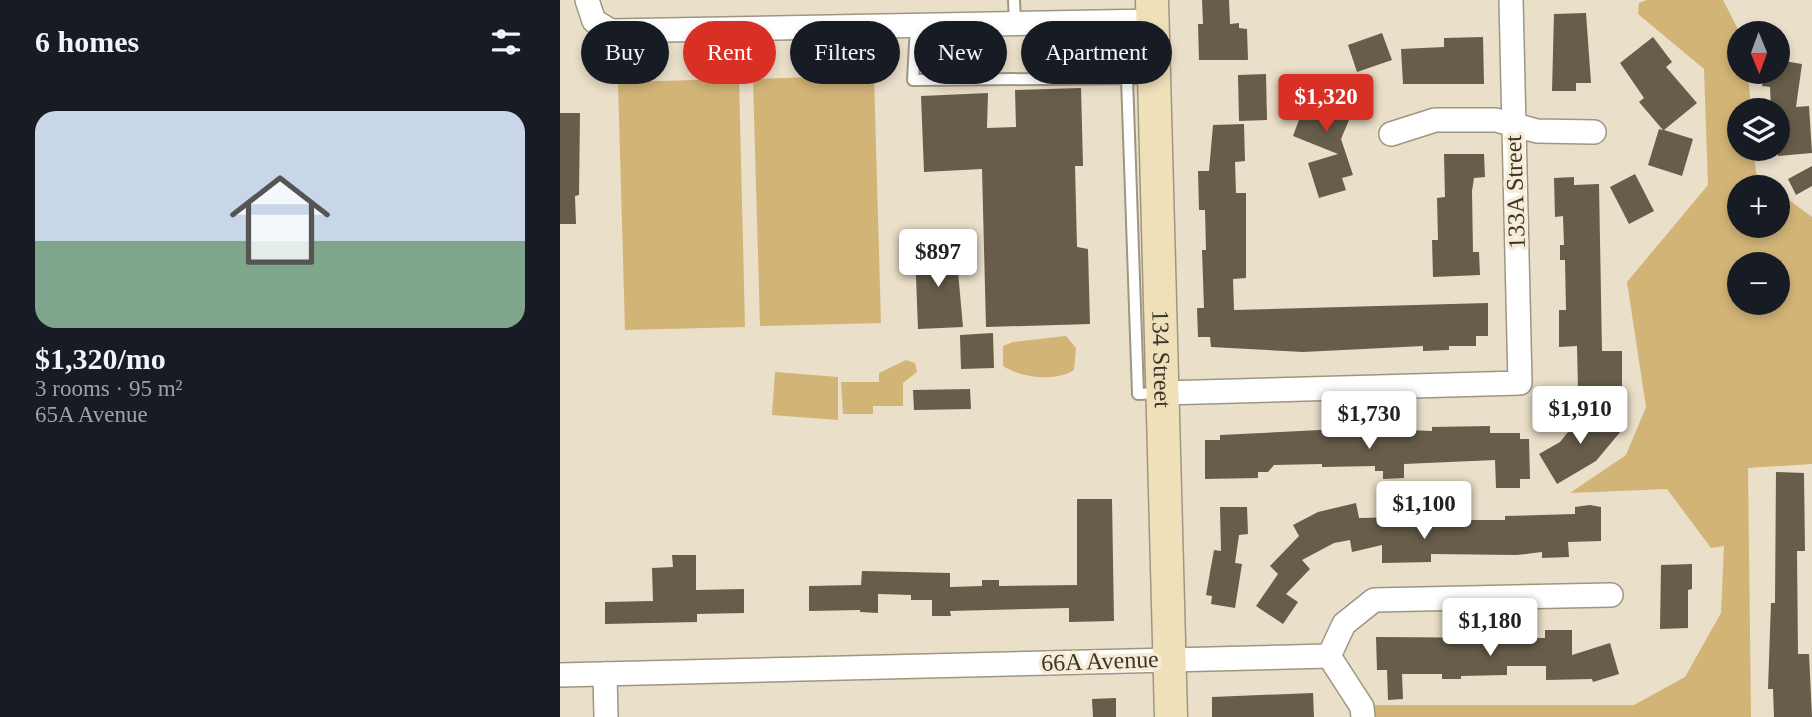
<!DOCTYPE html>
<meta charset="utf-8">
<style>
:root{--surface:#171b24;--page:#20242c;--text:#f1f3f6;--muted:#9ea1a6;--line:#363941;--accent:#d93025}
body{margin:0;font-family:"Times New Roman",serif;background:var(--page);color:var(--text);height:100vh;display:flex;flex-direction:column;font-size:26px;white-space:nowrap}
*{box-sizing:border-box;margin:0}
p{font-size:23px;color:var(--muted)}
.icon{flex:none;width:38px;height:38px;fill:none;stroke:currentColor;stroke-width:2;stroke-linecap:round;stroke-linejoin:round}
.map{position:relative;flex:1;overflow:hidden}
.sheet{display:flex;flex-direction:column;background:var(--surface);width:560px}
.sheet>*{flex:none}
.banner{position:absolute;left:21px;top:21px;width:665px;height:63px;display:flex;gap:14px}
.needle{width:46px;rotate:179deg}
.fabs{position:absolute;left:1167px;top:21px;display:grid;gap:14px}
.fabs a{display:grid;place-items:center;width:63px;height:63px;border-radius:50%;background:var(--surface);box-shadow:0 4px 10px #0003;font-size:35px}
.price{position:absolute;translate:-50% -60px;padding:0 16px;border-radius:7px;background:#fff;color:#222;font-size:23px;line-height:46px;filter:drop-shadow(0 2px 4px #0008)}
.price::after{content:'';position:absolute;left:50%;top:42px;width:21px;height:16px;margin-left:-10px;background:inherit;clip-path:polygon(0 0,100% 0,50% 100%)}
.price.active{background:var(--accent);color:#fff}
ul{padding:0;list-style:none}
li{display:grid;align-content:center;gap:14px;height:371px;padding:0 35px}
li+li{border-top:2px solid var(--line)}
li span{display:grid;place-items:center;height:217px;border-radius:21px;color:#555}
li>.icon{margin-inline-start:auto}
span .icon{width:126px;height:126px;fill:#fffc;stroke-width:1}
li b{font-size:30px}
h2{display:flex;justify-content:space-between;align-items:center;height:84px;padding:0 35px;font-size:30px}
.chip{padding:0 24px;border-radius:32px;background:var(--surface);box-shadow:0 4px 10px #0003;font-size:24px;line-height:63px}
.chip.active{background:var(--accent);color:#fff}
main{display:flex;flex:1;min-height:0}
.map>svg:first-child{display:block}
</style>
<main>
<section class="sheet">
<h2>6 homes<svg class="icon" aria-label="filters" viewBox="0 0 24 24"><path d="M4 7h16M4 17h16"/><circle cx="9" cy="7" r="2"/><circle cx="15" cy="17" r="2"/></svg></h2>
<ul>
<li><span style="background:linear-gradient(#c9d6e8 60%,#7fa58c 0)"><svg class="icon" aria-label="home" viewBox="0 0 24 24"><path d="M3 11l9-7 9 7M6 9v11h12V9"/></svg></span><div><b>$1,320/mo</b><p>3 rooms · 95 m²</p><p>65A Avenue</p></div></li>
</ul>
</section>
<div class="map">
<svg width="1252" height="717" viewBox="0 0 1252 717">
<rect width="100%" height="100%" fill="#eadfc9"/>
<g fill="#d2b477" fill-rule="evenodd">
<path d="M1087 0H1163L1180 33V72H1188L1191 110H1180V149H1194L1196 173 1213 187H1180V226H1218V192L1252 217V464L1188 468 1191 717H814V705H1074L1125 677 1161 613 1164 546 1151 548 1107 489 1010 493 1066 455 1086 407 1067 282 1148 185 1144 69 1078 14 1079 3ZM1180 264H1218V303H1180Z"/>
<path d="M314 75 321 323 200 326 193 79Z"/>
<path d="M179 79 185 327 65 330 58 82Z"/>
<path d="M506 336 516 348 514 370C496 382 462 378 443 366V346L453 342Z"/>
<path d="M346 360 355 363 357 372 343 383V406H313V414H283L281 382H319V373Z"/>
<path d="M215 372 278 377V420L212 415Z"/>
</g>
<g fill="#675d4a">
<path d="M642 0H669L670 24 679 23V28L687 29 688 60H639L638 24H643Z"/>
<path d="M1026 13 1031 83H1016V91H992L994 14Z"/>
<path d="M822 33 832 60 797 72 788 45Z"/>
<path d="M923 37 924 84H843L841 49 884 47V38Z"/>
<path d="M1093 37 1112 62 1106 67 1137 103 1104 130 1133 139 1122 176 1088 165 1099 129 1103 130 1079 102 1084 98 1060 63Z"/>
<path d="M1218 60 1242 64 1236 107 1249 106 1252 153 1218 156V110H1211L1210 87 1202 86 1205 72H1218Z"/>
<path d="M706 74 707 120 679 121 678 75Z"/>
<path d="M755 76 794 93 784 118 789 120 781 139 793 175 782 178 786 190 759 198 748 163 778 154 733 136Z"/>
<path d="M521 88 523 166H515L517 247 528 249 530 324 426 327 422 169 364 172 361 96 428 93 427 128 456 127 455 90Z"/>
<path d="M0 113H20L19 195 15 196 16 224H0Z"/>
<path d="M684 124 685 161 675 162 676 193H686V278L673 279 674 310 928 303V336H916V346H889V350L863 351V346L743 352 651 347 650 337H638L637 308H644L642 250H646L645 210H639L638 171H649L653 125Z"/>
<path d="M884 154H924L925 177 914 178 912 191 913 252H919L920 275 873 277 872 240H878L877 198 885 197Z"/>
<path d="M1252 166V186L1236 195 1228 179Z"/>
<path d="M1075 174 1094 211 1069 224 1050 187Z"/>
<path d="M1014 177V185L1039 184 1042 351H1062V389L1018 390 1017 346 999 347V310H1006L1005 260H1000V245H1004L1003 216 995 217 994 178Z"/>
<path d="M396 249 403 327 358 329 355 250Z"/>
<path d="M433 333 434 368 401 369 400 335Z"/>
<path d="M410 389 411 409 354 410 353 390Z"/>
<path d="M1029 406 1061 431 1036 461 997 484 979 454 1000 442Z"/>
<path d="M930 426V433H960V439H969L970 479H960V488H936L935 460 844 464V478L823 479V471H815V466L762 467V464L714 465 708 472H698V478L645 479V440H660V435L800 428 872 431V427Z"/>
<path d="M1216 472 1244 473 1245 551H1237L1238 654H1249L1252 717H1214L1213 689H1208L1211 603H1215Z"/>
<path d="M517 499H552L554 621 509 622V608L390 611 391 616H372V600H351V595L318 594V613L300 612V610L249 611V586L301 585 302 571 390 573V587L422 586V580H439V586L517 585Z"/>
<path d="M796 503 799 518 904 516V520H945V516L1015 514V507L1030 505 1041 507V541L1008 542 1009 557 982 558V552L957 555 871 554V562L822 563V545L792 552 790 540 774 543 742 560 750 569 726 594 738 602 723 624 696 606 718 574 710 566 739 536 733 525 758 512Z"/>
<path d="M660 507H687L688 534 679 535 675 563 682 564 675 608 651 604 652 596 646 595 654 550 661 551Z"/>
<path d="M112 555H136V590L184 589V613L137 614V622L45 624V602L93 601 92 568 113 567Z"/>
<path d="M1132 564V589L1128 590V628L1100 629 1101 565Z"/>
<path d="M985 630H1012V655L1050 643 1059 674 1033 682 1032 679 986 680V666H947V675L901 676V679H882V674H842L843 699 828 700 827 670H817L816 637 985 638Z"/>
<path d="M753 693 754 717H652V697Z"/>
<path d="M556 698V717H533L532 699Z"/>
</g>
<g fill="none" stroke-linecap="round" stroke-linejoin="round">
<g stroke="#9f9581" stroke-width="14">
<g id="lane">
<path d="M454 0 455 24"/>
<path d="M356 26 353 80 592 78"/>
<path d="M567 78 578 394 599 393"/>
</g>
</g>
<g stroke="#9f9581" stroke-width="26">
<g id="street">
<path d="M27 0 34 21 51 31 593 21"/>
<path d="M831 134 875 120H936L977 131 1034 132"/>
<path d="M603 393 960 383 951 0"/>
<path d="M769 656 784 624 814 600 1051 595"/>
<path d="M769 656 802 707 803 717"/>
<path d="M45 674 46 717"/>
<path d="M0 675 769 656"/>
</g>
</g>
<g stroke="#9f9581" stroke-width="35">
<g id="secondary">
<path id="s1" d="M592 0 611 717"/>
</g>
</g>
<use href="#lane" stroke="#fff" stroke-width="10"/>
<use href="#street" stroke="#fff" stroke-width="23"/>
<use href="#secondary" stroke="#efe0ba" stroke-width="32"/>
</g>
<g text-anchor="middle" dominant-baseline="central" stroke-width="7" stroke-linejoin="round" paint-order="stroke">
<g font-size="24" fill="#3a362d" stroke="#f7ecd6">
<text transform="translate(955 192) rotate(-92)">133A Street</text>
<text stroke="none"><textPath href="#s1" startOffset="359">134 Street</textPath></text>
<text transform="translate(540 661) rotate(-2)">66A Avenue</text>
</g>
</g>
</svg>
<div class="fabs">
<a><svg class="needle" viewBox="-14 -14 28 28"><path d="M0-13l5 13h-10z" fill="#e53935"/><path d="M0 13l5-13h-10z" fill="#9ea1a6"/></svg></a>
<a><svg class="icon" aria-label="layers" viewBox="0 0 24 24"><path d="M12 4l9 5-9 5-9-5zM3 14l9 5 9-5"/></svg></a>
<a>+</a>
<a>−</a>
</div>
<b class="price active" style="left:766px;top:134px">$1,320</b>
<b class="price" style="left:378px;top:289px">$897</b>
<b class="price" style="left:1020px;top:446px">$1,910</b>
<b class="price" style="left:809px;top:451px">$1,730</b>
<b class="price" style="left:864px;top:541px">$1,100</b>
<b class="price" style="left:930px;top:658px">$1,180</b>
<div class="banner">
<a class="chip">Buy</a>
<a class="chip active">Rent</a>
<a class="chip">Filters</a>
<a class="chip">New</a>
<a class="chip">Apartment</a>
</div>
</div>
</main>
